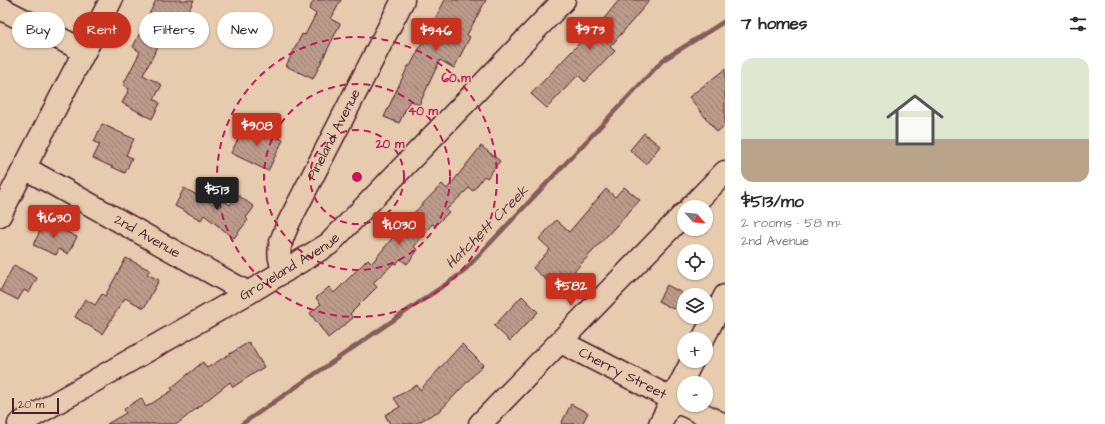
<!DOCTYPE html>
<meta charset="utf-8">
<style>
:root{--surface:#fff;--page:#f2f2f3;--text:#2b2b33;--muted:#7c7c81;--line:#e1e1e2;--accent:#c8321e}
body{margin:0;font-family:"Architects Daughter",sans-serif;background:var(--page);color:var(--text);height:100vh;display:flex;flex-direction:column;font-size:15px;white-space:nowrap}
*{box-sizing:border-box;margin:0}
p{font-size:13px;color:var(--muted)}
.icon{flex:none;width:22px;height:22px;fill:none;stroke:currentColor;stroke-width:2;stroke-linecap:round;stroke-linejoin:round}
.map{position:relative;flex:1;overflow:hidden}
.drawer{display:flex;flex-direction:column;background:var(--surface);width:380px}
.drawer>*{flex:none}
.guide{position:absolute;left:12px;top:12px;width:380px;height:36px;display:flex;gap:8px}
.needle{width:26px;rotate:117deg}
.buttons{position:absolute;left:677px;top:200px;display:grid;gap:8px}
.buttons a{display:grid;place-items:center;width:36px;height:36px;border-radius:50%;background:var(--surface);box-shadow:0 1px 3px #0004;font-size:20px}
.scale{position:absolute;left:12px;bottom:10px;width:47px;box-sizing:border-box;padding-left:4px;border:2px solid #4a1f2b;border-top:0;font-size:11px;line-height:14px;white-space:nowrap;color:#4a1f2b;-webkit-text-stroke:3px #e7cbae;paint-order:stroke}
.price{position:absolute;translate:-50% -34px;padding:0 9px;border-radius:4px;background:var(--accent);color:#fff;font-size:13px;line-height:26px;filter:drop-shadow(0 1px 2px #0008)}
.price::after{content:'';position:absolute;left:50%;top:24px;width:12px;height:9px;margin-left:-6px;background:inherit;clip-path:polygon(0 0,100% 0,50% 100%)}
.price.on{background:#222;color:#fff}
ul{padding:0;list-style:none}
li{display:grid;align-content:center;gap:8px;height:212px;padding:0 16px}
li+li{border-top:1px solid var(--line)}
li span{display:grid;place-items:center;height:124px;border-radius:12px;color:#555}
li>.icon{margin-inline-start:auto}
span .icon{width:72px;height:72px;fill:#fffc;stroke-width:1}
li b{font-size:17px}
h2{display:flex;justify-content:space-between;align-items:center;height:48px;padding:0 16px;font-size:17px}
.pill{padding:0 14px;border-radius:18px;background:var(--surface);box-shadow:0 1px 3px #0004;font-size:14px;line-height:36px}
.pill.on{background:var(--accent);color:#fff}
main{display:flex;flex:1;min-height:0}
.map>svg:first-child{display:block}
</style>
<main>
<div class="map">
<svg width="725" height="424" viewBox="0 0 725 424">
<defs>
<pattern id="building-back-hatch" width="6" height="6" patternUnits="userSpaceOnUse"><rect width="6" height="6" fill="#bc9b8a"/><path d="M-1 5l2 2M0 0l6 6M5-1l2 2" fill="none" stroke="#9b7e71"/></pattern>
</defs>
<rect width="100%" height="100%" fill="#e7cbae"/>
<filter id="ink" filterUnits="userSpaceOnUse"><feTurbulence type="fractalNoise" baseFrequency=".025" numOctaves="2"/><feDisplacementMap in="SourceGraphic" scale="8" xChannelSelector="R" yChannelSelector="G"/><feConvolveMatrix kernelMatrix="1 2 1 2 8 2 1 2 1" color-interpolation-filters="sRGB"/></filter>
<g filter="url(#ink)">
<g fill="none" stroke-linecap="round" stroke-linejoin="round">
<path stroke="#835d5a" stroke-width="4.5" d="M242 424 462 273 663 60 725 21"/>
</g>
<g fill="url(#building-back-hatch)" stroke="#4a1f2b">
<path d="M156 0H194L186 16 177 11 143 75 162 85 154 99 160 103 152 119 122 103 129 89 123 85 140 52 133 47Z"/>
<path d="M314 0H341L331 19 340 24 313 79 286 66 302 34 305 35 316 14 309 9Z"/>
<path d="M445 0H486L467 35 470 37 454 68 440 60 419 105 410 100 399 123 384 117 408 66H410Z"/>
<path d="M619 0H650L610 47 615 51 585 82 578 75 547 108 531 94 592 30 594 31Z"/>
<path d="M725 69V125L717 132 689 97Z"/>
<path d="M246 123 283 140 268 171 231 153Z"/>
<path d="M102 124 134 139 126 155 132 158 125 173 93 158 100 144 94 142Z"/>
<path d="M644 133 660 146 646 164 630 150Z"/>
<path d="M481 146 500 161 487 178 484 176 473 191 469 188 446 210 449 212 435 226 432 224 414 247 418 250 407 264 400 259 396 264 394 263 373 283 377 287 350 314 353 318 328 338 310 313 321 304 316 298 329 287 334 293 368 259 372 263 407 220 442 184 447 189Z"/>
<path d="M624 187 640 200 557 290 533 268 550 249 539 239 556 220 569 232 606 189 615 197Z"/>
<path d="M184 188 219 207 224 201 230 205 238 195 254 207 246 218 248 220 234 238 204 215 201 220 175 206Z"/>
<path d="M45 221 77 237 68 254 59 249 56 255 33 245Z"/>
<path d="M126 258 150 270 147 274 159 280 144 308 125 298 102 334 75 317 85 299 95 305 102 294 105 296Z"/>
<path d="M14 265 37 278 29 293 24 290 18 300 0 291Z"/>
<path d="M667 285 682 293 673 309 658 301Z"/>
<path d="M522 296 538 312 510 341 494 326Z"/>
<path d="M249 342 264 367 233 387 230 382 177 424H107L126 413 124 409 141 398 146 407 173 390 171 388 203 362 207 368Z"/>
<path d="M462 344 483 365 441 410 415 424H390L385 415 400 407 394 398 417 385 420 390Z"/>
<path d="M571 404 588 413 582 424H561Z"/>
</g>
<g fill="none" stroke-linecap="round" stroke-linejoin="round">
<g stroke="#4a1f2b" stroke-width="25">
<g id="minor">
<path d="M0 8 84 51"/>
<path id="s1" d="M25 168 248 293"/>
<path d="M691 207 725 172"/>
<path d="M0 215 111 0"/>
<path id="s2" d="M285 271C274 254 281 240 289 222L403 0"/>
<path d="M703 339 725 296"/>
<path id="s3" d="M561 342 684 405"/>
<path d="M685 405 722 424"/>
<path id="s4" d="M19 424 248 293 329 244 564 0"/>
<path d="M480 424 684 214"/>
<path d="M660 424 692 361"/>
</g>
</g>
<use href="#minor" stroke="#e7cbae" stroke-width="22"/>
</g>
</g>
<g fill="none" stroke="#c2185b" stroke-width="2" stroke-dasharray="7 5">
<circle cx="357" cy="177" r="47"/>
<circle cx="357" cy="177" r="93"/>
<circle cx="357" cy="177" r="140"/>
</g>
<g text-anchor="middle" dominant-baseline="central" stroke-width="3" stroke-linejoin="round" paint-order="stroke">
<g font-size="14" fill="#4a1f2b" stroke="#e7cbae">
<text stroke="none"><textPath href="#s2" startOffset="150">Pineland Avenue</textPath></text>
<text stroke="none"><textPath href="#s1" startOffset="140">2nd Avenue</textPath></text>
<text stroke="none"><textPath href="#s4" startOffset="313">Groveland Avenue</textPath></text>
<text stroke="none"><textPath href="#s3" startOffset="69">Cherry Street</textPath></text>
</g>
<g font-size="15" font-style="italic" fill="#5d343b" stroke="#e7cbae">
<text transform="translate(487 227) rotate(-45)">Hatchett Creek</text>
</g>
</g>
<circle cx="357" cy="177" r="6" fill="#c2185b" stroke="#e7cbae" stroke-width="2"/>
<g font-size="12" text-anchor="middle" font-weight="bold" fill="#c2185b" stroke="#e7cbae" stroke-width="3" stroke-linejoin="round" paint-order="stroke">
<text x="456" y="82">60 m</text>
<text x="423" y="115">40 m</text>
<text x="390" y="148">20 m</text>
</g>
</svg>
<div class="buttons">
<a><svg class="needle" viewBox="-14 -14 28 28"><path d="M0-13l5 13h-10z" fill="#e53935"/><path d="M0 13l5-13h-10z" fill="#7c7c81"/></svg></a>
<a><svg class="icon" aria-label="locate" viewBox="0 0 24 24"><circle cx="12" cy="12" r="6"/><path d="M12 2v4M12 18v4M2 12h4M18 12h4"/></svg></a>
<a><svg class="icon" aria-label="layers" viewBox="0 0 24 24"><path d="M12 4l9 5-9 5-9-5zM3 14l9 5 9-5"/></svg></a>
<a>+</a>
<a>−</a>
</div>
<div class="scale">20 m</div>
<b class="price" style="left:590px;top:51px">$973</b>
<b class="price" style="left:436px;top:52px">$946</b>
<b class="price" style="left:257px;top:147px">$908</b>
<b class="price on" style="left:217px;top:211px">$513</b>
<b class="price" style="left:54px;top:239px">$1,630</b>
<b class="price" style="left:399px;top:246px">$1,030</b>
<b class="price" style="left:571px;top:307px">$582</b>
<div class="guide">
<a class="pill">Buy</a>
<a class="pill on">Rent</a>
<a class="pill">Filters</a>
<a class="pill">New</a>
</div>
</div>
<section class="drawer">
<h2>7 homes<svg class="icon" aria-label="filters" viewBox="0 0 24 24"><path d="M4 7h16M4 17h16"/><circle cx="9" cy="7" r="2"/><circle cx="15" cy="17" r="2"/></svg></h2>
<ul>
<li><span style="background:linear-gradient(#dfe7d0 65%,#b9a48a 0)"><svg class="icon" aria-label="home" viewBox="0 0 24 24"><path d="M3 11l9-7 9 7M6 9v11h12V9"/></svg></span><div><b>$513/mo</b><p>2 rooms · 58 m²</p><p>2nd Avenue</p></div></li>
</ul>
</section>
</main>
